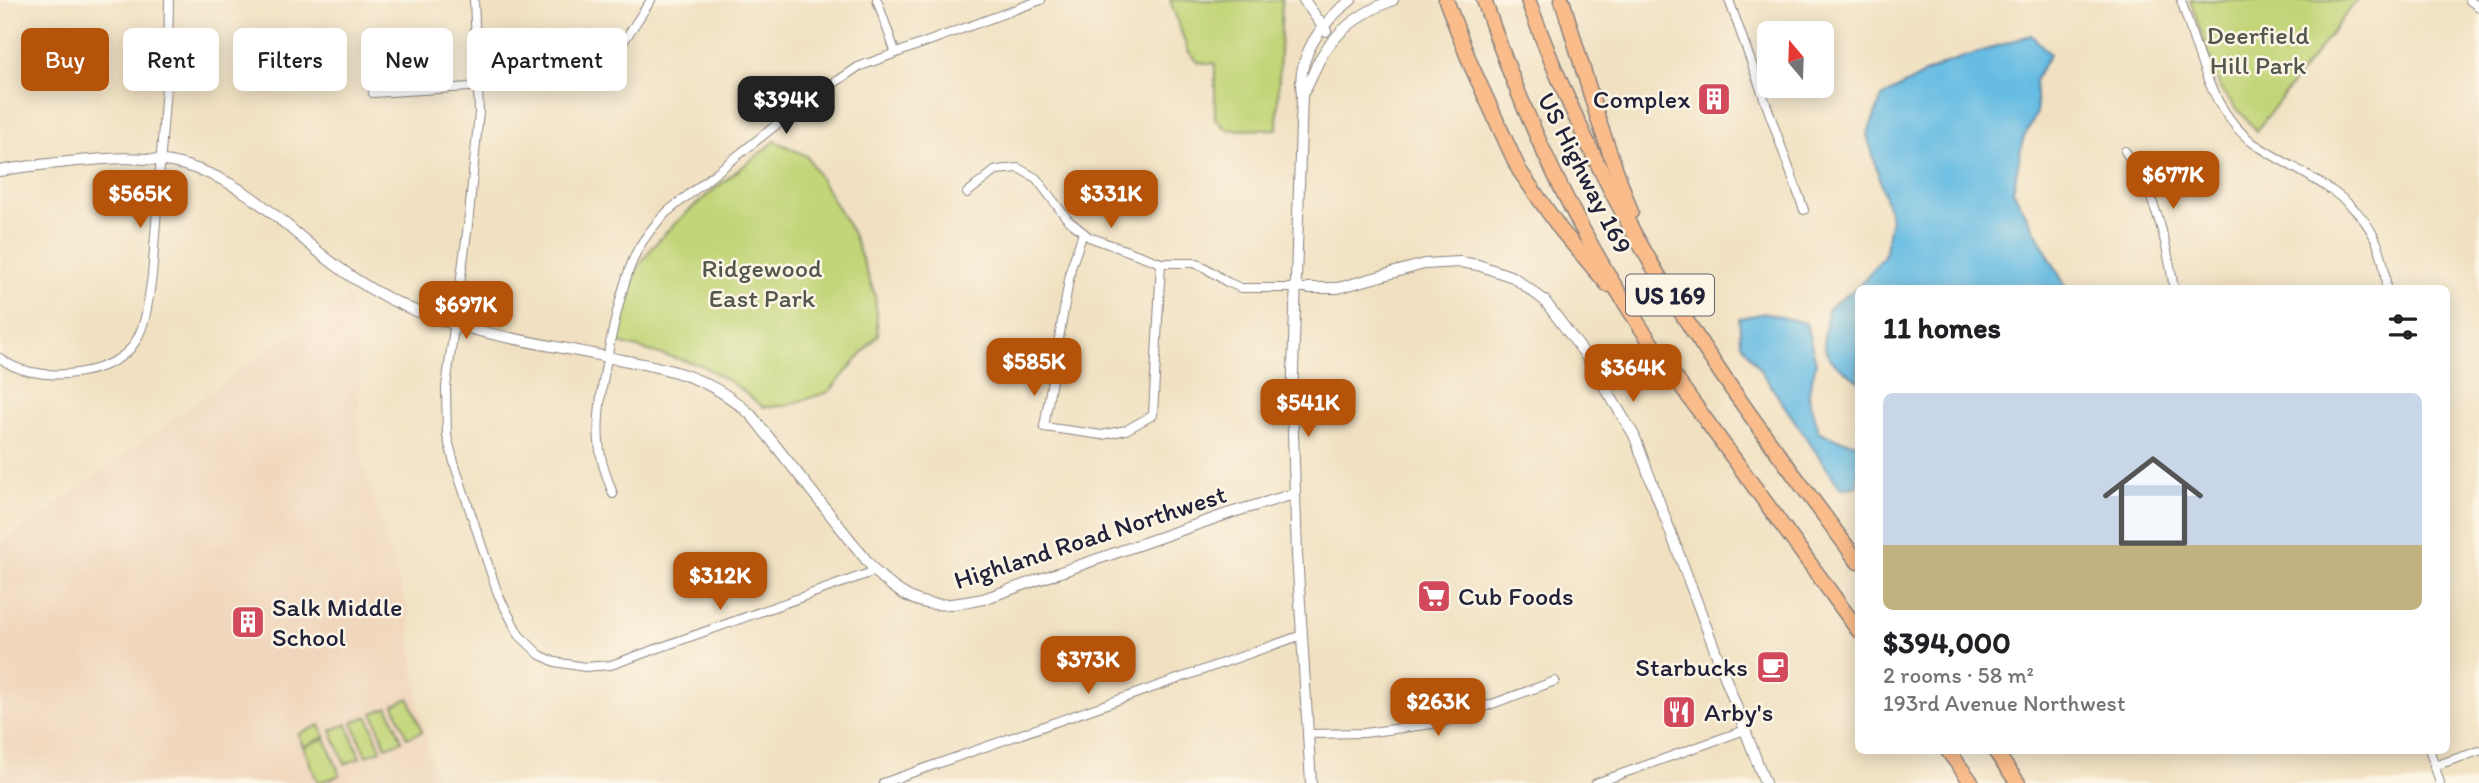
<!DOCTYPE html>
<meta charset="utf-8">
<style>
:root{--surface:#fff;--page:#f6f6f6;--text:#202124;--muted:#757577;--line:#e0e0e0;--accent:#b45309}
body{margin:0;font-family:Itim,sans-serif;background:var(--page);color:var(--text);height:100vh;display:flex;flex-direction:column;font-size:26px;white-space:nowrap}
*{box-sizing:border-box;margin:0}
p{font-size:23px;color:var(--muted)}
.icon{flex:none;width:38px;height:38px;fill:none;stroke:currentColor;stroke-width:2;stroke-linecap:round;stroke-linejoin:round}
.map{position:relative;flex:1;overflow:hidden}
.details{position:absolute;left:1855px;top:285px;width:595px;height:469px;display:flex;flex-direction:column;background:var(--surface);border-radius:10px;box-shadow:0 4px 18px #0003}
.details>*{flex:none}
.guide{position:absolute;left:21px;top:28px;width:665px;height:63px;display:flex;gap:14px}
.needle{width:46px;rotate:341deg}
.tools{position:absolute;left:1757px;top:21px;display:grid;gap:14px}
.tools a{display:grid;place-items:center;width:77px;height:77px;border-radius:10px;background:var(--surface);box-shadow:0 4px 18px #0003;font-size:35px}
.price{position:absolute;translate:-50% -60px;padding:0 16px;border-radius:14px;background:var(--accent);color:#fff;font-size:23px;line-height:46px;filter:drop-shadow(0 2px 4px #0008)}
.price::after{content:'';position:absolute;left:50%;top:42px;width:21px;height:16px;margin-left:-10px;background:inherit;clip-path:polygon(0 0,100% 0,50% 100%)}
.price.on{background:#222;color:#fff}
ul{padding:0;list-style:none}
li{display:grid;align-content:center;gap:14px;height:371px;padding:0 28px}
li+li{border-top:2px solid var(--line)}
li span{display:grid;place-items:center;height:217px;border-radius:10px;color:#555}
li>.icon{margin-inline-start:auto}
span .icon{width:126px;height:126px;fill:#fffc;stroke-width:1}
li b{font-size:30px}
h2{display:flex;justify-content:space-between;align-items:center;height:84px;padding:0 28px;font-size:30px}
.pill{padding:0 24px;border-radius:10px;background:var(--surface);box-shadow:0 4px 18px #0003;font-size:24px;line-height:63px}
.pill.on{background:var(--accent);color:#fff}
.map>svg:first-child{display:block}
</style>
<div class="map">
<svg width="2479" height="783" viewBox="0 0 2479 783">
<rect width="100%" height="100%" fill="#fcf5e5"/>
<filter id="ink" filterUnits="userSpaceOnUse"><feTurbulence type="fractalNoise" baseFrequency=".0143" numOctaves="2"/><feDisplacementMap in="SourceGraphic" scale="14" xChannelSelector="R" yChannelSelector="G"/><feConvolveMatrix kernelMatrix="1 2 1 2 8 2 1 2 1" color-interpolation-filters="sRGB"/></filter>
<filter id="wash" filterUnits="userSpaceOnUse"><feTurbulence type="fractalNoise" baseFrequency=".00686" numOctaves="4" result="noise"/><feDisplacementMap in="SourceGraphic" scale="28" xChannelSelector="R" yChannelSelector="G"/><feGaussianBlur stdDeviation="1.57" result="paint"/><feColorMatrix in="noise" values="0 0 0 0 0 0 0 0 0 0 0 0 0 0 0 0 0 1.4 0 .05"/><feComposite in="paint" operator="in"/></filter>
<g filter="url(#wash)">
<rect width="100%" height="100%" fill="#f1e1c2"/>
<path fill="#f0d6bc" d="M350 296 358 336 360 452 408 613 419 706 436 783H0V777L7 770 0 712V545L281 341Z"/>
<g fill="#c2d578" stroke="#727c5a" stroke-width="2">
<path d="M1170 0H1282L1277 129 1227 130 1215 118V64L1198 62 1188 51Z"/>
<path d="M2190 0H2357L2256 131 2221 90Z"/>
<path d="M775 141 807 156 853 234 875 295 878 335 829 392 785 406 763 407 735 385 701 365 619 343C623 318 626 288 640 265 666 222 735 174 775 141Z"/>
<path d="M409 698 422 732 407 738 394 705Z"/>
<path d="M388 707 402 741 386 747 373 713Z"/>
<path d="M368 716 381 750 366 756 352 722Z"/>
<path d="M347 724 360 758 345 764 331 730Z"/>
<path d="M320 725 325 737 305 746 325 738 340 775 318 783 298 734Z"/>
</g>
<g fill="#66bce3" stroke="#446f8f" stroke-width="2">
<path d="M2031 35 2050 54 2035 80 2037 113 2023 139 2013 191 2067 289H1858V381C1820 353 1821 355 1828 308L1858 287 1884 256 1891 218 1867 135 1882 97 1943 64Z"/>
<path d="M1766 313 1806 323 1816 363 1808 396 1818 431 1833 438 1858 444V486L1841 489 1741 342 1739 318Z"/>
</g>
</g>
<g filter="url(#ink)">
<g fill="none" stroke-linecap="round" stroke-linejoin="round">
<g stroke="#8a827e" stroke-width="10">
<g id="minor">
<path d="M474 0 479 112 468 225 446 387 447 436 455 466 498 594 519 635 540 655 555 662 585 667 611 665 875 571"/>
<path d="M877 0 895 51"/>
<path d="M1729 0 1804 210"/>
<path d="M2181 0C2198 51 2209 108 2253 143 2313 183 2385 201 2386 289"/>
<path d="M2469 0 2479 7"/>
<path d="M373 93 548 82 579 75 594 68 620 47 651 0"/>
<path d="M2125 151C2155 193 2166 238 2174 289"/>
<path d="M967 193 996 170 1018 168 1036 178 1068 220 1089 237 1161 263H1194L1204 267 1227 282 1241 288H1308"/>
<path d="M1083 233 1071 268 1044 427 1102 435 1126 430 1153 415 1161 263"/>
<path d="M0 358C31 384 105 378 131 348 147 328 148 300 152 276L168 59 169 0"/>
<path d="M613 494C607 477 600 460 599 442 595 401 619 287 637 251 645 236 655 224 667 212L796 109 858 67 1041 0"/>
<path d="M1308 734 1364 733 1440 723 1555 681"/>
<path d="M2430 751 2440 783"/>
<path d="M2434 766 2479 751"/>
<path d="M883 783 1302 635"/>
<path d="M1596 783 1745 730"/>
</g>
</g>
<g stroke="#8a827e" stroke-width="12">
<g id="tertiary">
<path d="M1304 0 1326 31"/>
<path d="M1302 94C1311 83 1313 71 1320 59 1336 30 1362 12 1393 0"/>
<path d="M0 171C19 167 38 165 58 163 100 159 143 154 184 165 251 183 285 228 338 267 360 284 386 298 411 309 473 335 542 343 607 357 664 368 708 374 752 416L875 571C913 608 933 609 983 599L1230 513 1294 494"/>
<path d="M1308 288H1338L1424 264 1460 262 1478 265 1513 277 1544 300 1584 353 1634 435 1765 783"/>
<path d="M1311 783 1297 554 1292 402 1302 94C1296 56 1322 22 1351 0"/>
</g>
</g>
<g stroke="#8a827e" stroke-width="17">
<g id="motorway">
<path d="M1446 0 1470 63 1519 170 1561 230 1608 285"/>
<path d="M1484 0C1520 108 1567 210 1627 306 1656 353 1689 397 1721 441 1767 504 1813 567 1858 630"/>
<path d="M1528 0C1572 121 1626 230 1697 337 1747 415 1805 488 1858 562"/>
<path d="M1562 0 1600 125 1631 212"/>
<path d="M1948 751 1972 783"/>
<path d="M1995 751 2018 783"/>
</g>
</g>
<use href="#minor" stroke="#fff" stroke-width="8"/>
<use href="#tertiary" stroke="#fff" stroke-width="10"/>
<use href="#motorway" stroke="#f9bc8a" stroke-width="14"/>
</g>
</g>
<defs>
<g id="building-square" transform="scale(1.75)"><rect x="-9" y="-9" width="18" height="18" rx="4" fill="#d1495b" stroke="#fcf5e5"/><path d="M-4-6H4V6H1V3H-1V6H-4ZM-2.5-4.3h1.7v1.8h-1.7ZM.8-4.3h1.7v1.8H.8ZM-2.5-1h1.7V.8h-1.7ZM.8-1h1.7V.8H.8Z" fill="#fff"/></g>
<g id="supermarket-square" transform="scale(1.75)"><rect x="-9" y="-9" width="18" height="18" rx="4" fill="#d1495b" stroke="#fcf5e5"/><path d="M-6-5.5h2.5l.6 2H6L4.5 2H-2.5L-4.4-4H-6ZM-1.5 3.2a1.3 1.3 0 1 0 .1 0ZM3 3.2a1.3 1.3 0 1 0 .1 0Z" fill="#fff"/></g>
<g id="cafe-square" transform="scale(1.75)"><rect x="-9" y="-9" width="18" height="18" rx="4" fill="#d1495b" stroke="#fcf5e5"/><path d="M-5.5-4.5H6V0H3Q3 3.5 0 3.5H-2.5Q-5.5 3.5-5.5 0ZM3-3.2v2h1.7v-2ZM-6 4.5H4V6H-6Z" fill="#fff"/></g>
<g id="restaurant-square" transform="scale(1.75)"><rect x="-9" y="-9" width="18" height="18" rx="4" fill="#d1495b" stroke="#fcf5e5"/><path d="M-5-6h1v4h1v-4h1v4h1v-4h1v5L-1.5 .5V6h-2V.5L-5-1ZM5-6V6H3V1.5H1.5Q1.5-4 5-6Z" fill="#fff"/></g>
</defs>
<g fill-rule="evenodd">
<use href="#building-square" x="1714" y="99"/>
<use href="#supermarket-square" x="1434" y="596"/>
<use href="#building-square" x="248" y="622"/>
<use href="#cafe-square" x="1773" y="667"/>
<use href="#restaurant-square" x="1679" y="712"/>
</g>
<g text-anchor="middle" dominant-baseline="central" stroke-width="5" stroke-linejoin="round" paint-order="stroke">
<rect fill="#fcf5e5" stroke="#63616e" stroke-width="2" x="1626" y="274.5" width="88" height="41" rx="5"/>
<g font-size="24" font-weight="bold" fill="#22223b">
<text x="1670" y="295">US 169</text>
</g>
<g font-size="26" fill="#52584d" stroke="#fcf5e5">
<text x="2258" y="35">Deerfield<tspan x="2258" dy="30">Hill Park</tspan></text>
<text x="762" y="268">Ridgewood<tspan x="762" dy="30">East Park</tspan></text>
</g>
<g font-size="26" fill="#22223b" stroke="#fcf5e5" text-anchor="start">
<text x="1690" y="99" text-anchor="end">Complex</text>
<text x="1458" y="596">Cub Foods</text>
<text x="272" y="607">Salk Middle<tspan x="272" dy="30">School</tspan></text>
<text x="1748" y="667" text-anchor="end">Starbucks</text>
<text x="1704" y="712">Arby's</text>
</g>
<g font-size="26" fill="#22223b" stroke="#fcf5e5">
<text transform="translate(1585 173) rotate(63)">US Highway 169</text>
<text transform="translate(1090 537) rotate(-18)">Highland Road Northwest</text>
</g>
</g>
</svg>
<div class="tools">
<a><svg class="needle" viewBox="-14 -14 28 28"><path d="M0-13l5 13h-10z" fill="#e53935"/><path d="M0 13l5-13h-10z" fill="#757577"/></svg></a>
</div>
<b class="price on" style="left:786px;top:136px">$394K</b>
<b class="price" style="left:2173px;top:211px">$677K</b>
<b class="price" style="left:140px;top:230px">$565K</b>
<b class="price" style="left:1111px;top:230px">$331K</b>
<b class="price" style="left:466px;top:341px">$697K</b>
<b class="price" style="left:1034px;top:398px">$585K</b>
<b class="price" style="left:1633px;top:404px">$364K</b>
<b class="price" style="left:1308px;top:439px">$541K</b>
<b class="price" style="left:720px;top:612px">$312K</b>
<b class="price" style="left:1088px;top:696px">$373K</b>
<b class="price" style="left:1438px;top:738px">$263K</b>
<div class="guide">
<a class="pill on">Buy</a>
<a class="pill">Rent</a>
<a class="pill">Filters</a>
<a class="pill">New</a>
<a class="pill">Apartment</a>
</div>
<section class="details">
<h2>11 homes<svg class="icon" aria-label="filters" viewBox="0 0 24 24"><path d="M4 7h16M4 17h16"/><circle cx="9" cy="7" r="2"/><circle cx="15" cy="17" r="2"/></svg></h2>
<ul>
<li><span style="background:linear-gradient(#c9d6e8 70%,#c2b280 0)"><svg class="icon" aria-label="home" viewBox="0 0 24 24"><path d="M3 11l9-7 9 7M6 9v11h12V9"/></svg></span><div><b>$394,000</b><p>2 rooms · 58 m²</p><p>193rd Avenue Northwest</p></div></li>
</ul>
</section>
</div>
